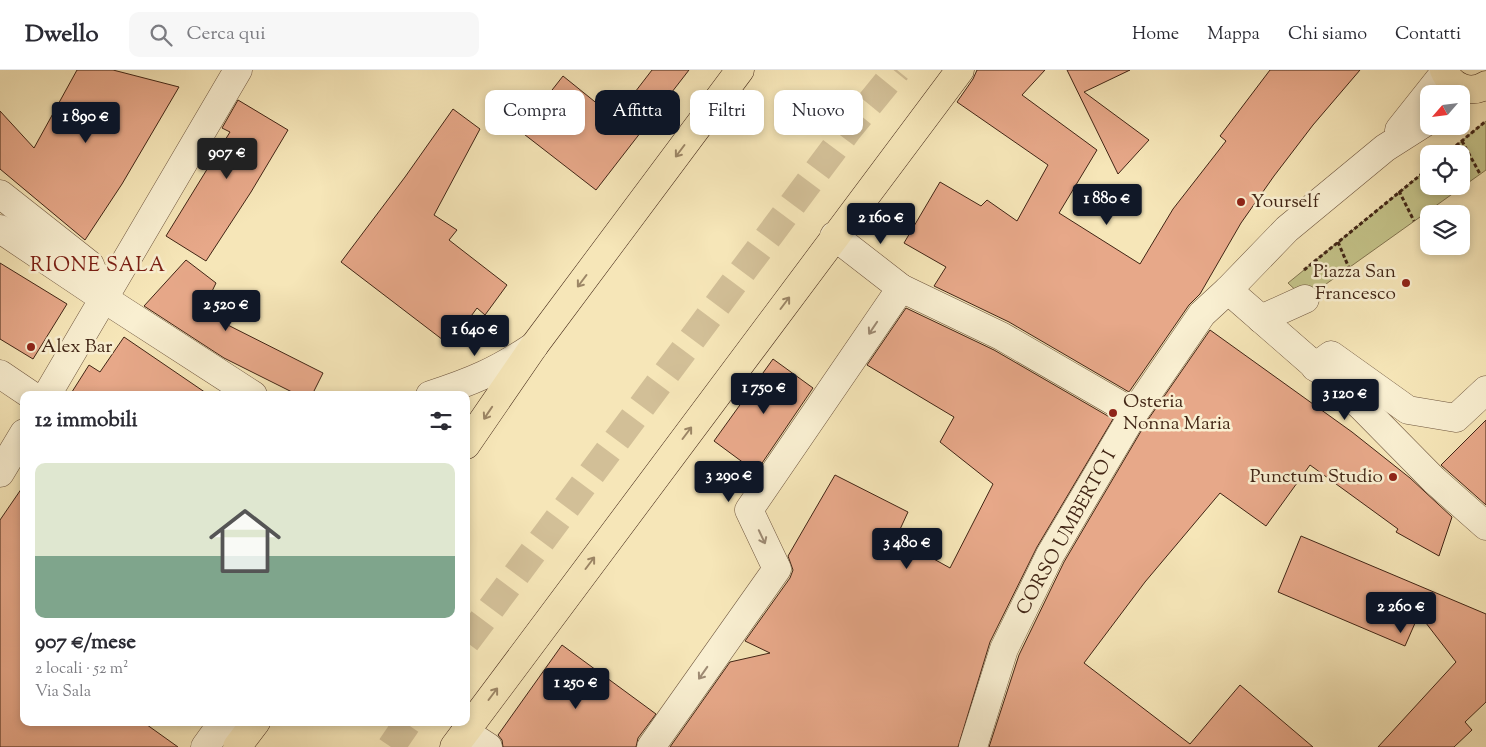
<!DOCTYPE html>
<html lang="it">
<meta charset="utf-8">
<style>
:root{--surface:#fff;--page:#f7f7f7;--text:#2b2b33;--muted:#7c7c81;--line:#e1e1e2;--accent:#111827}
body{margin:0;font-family:"Sorts Mill Goudy",serif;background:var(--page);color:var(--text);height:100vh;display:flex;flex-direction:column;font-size:19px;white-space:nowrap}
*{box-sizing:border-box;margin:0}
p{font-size:16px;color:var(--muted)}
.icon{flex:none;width:28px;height:28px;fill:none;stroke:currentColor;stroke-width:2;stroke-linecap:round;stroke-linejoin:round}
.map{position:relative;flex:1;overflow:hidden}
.drawer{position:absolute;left:20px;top:321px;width:450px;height:335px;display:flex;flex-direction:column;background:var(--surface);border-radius:10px;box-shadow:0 2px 8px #0003}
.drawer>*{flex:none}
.hud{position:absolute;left:485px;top:20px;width:475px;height:45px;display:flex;gap:10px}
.needle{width:32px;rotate:242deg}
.buttons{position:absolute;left:1420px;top:15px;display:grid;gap:10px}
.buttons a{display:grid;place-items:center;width:50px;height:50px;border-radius:10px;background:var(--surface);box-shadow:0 2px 8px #0003;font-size:25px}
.price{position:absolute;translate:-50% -42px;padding:0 11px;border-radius:5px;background:var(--accent);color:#fff;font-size:16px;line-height:32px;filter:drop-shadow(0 1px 2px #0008)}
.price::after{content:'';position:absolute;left:50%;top:30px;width:15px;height:11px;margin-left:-8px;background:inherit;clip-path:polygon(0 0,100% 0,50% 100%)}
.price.current{background:#222;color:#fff}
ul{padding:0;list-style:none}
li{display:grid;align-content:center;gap:10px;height:265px;padding:0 15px}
li span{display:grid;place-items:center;height:155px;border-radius:10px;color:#555}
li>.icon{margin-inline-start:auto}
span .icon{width:90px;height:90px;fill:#fffc;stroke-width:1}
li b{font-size:21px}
h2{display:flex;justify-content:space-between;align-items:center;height:60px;padding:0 15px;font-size:21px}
.chip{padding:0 18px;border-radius:10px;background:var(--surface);box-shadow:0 2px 8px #0003;font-size:18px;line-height:45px}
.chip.current{background:var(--accent);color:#fff}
header{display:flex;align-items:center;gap:30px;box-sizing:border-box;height:70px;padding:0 25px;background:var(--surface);border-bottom:1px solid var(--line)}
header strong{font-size:24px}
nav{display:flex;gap:28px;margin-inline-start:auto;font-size:18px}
.search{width:350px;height:45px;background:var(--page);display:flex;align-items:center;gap:12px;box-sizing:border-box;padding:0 18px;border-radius:10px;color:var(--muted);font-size:19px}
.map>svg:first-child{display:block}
</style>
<header>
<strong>Dwello</strong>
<div class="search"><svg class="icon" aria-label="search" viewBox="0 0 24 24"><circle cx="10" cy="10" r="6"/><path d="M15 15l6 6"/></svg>Cerca qui</div>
<nav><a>Home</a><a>Mappa</a><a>Chi siamo</a><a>Contatti</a></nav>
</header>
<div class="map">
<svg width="1486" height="677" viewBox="0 0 1486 677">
<rect width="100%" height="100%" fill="#f6e6b8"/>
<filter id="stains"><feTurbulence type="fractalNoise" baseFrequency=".004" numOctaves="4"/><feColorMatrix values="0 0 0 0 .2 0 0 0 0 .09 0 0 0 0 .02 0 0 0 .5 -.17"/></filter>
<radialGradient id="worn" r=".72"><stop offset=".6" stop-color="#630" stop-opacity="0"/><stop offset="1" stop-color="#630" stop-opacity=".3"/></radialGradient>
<path fill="#c4c389" stroke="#82744f" d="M1486 51V100L1305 229 1288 213 1429 98V116H1461V84H1446Z"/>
<g fill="#e7a889" stroke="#412515">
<path d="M77 0H113L179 17 122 114 85 170 0 99V41L34 78Z"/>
<path d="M652 0H689L596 120 520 61 563 6 615 48Z"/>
<path d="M977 0H1045L1022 25 1097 80 1059 143 1140 194 1173 139 1226 71 1220 66 1270 0H1360L1313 55 1274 106 1241 153 1200 224 1189 235 1129 322 1009 252 934 216 946 197 904 173 940 112 981 136 987 130 1017 151 1048 95 957 32 973 9Z"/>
<path d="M1067 0H1130L1084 22 1149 70 1118 104Z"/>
<path d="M238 30 288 60 251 122 206 191 166 166 230 62 222 58Z"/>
<path d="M453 39 480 59 434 145 457 160 449 170 507 215 485 245 477 238 466 253 460 247 443 270 341 192 405 107Z"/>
<path d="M186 190 216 213 202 242 323 303 312 325H298L224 288 144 236Z"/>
<path d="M0 193 67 234 33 289 0 269Z"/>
<path d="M906 238 994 280 1113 349 1037 477 990 572 958 677H670L730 592 770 583 745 571 790 508 793 500 788 486 835 405 908 442 896 468 950 498 993 414 940 372 954 347 867 295Z"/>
<path d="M1210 260 1352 362 1410 408 1452 447 1439 486 1396 462 1398 459 1310 395 1266 456 1220 423 1145 512 1084 593 1190 674 1240 615 1313 677H989L1019 585 1064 492 1147 351Z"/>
<path d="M124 267 209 325H70L89 295 100 302Z"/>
<path d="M773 289 813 318 756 402 714 371Z"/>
<path d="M1486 350V435L1441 395Z"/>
<path d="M24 415V652H143L178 677H0V450Z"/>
<path d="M1301 466 1486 544V632L1465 652 1472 660 1454 677H1378L1456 592 1419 544 1405 576 1278 522Z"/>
<path d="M562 575 656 644 638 668 636 677H503L502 670 498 665Z"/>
</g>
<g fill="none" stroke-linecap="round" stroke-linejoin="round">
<g stroke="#d2bf97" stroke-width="28" stroke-dasharray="28 14" stroke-linecap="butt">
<path d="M466 572 848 60 897 0"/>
<path d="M391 677 408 652"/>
</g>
<g stroke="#6e553e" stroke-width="29">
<g id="minor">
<path d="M1399 60 1445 2"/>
<path d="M0 124 90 195 103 228"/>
<path d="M0 159 103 228 253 325"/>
<path d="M834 166 901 218 1001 266 1134 343"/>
<path d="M1228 220 1361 336 1434 410 1486 456"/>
<path d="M1261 249 1305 229"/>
<path d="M1315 297 1331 285 1408 340 1456 348 1486 320"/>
<path d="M0 304 31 325"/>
<path d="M47 325 238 0"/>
<path d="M430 325C471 312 497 301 534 276"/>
<path d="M0 403 24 363"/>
<path d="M465 662 488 677"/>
<path d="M205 677 223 652"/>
<path d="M651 677 777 499 749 440 901 218"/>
<path d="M973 677 1004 579 1050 485 1134 343 1202 244 1228 220 1287 159 1385 78 1429 50"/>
</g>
</g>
<g stroke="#412515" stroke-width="29">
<g id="major">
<path d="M1444 0C1451 17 1470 25 1486 15"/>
<path d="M466 375 534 276 740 0"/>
<path d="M237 677 256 652"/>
<path d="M454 677 960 0"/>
</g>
</g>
<g stroke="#412515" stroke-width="3" stroke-dasharray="4 2.5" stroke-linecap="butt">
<path d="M1462 71 1480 104"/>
<path d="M1446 84 1486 51"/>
<path d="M1399 121 1414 151"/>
<path d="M1338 172 1349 198"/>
<path d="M1304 200 1429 98"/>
</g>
<use href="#minor" stroke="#f9efd1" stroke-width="28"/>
<use href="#major" stroke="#f6e6b8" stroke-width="28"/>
</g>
<defs><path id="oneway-shaft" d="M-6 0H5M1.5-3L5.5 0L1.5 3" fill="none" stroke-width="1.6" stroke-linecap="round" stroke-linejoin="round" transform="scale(1.25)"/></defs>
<g stroke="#9c8666">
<use href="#oneway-shaft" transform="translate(680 81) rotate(127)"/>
<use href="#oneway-shaft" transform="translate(582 211) rotate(127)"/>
<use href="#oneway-shaft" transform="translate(785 233) rotate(-53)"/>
<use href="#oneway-shaft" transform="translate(488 343) rotate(124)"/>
<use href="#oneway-shaft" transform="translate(687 363) rotate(-53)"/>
<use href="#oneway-shaft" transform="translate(590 493) rotate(-53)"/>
<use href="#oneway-shaft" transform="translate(493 624) rotate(-53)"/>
</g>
<g stroke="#9d8a73">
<use href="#oneway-shaft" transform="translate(873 258) rotate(124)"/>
<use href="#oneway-shaft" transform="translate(762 467) rotate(65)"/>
<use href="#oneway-shaft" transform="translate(703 603) rotate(125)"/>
</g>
<g fill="#8f2418" stroke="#f9efd1" stroke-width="2">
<circle cx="1241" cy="132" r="5"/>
<circle cx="1406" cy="213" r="5"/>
<circle cx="31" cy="277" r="5"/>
<circle cx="1113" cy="343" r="5"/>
<circle cx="1393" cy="407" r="5"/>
</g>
<g text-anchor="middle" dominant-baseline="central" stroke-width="5" stroke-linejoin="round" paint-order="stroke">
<g font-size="19" fill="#412515" stroke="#f9efd1" text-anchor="start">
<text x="1251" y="132">Yourself</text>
<text x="1396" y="202" text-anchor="end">Piazza San<tspan x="1396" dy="22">Francesco</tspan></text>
<text x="41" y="277">Alex Bar</text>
<text x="1123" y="332">Osteria<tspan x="1123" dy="22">Nonna Maria</tspan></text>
<text x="1383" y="407" text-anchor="end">Punctum Studio</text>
</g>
<g font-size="19" fill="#412515" stroke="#f9efd1">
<text transform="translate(1067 463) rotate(-61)">CORSO UMBERTO I</text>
</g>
<g font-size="20" letter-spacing="1" fill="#7a1f14" stroke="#f9efd1">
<text x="98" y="196">RIONE SALA</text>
</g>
</g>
<rect width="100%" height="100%" filter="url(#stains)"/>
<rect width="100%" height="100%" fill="url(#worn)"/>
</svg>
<div class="buttons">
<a><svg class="needle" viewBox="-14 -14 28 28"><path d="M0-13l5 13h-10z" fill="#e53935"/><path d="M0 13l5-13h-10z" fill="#7c7c81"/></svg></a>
<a><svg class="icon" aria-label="locate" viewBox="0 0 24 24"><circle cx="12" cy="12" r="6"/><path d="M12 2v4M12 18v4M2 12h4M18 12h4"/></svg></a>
<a><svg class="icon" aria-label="layers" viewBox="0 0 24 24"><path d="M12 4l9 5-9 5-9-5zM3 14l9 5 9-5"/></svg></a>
</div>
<b class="price" style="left:86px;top:74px">1 890 €</b>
<b class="price current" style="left:227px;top:110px">907 €</b>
<b class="price" style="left:1107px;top:156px">1 880 €</b>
<b class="price" style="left:881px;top:175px">2 160 €</b>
<b class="price" style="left:226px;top:262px">2 520 €</b>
<b class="price" style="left:475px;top:287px">1 640 €</b>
<b class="price" style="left:764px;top:345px">1 750 €</b>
<b class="price" style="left:1345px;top:351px">3 120 €</b>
<b class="price" style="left:729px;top:433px">3 290 €</b>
<b class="price" style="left:907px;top:500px">3 480 €</b>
<b class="price" style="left:1401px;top:564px">2 260 €</b>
<b class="price" style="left:576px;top:640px">1 250 €</b>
<div class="hud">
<a class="chip">Compra</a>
<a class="chip current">Affitta</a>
<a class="chip">Filtri</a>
<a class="chip">Nuovo</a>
</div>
<section class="drawer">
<h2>12 immobili<svg class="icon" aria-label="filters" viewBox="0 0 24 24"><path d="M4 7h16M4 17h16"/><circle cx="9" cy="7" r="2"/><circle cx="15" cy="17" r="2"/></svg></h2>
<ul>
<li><span style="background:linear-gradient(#dfe7d0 60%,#7fa58c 0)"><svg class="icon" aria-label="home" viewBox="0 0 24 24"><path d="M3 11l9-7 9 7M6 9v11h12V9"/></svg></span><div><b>907 €/mese</b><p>2 locali · 52 m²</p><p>Via Sala</p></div></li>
</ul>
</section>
</div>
